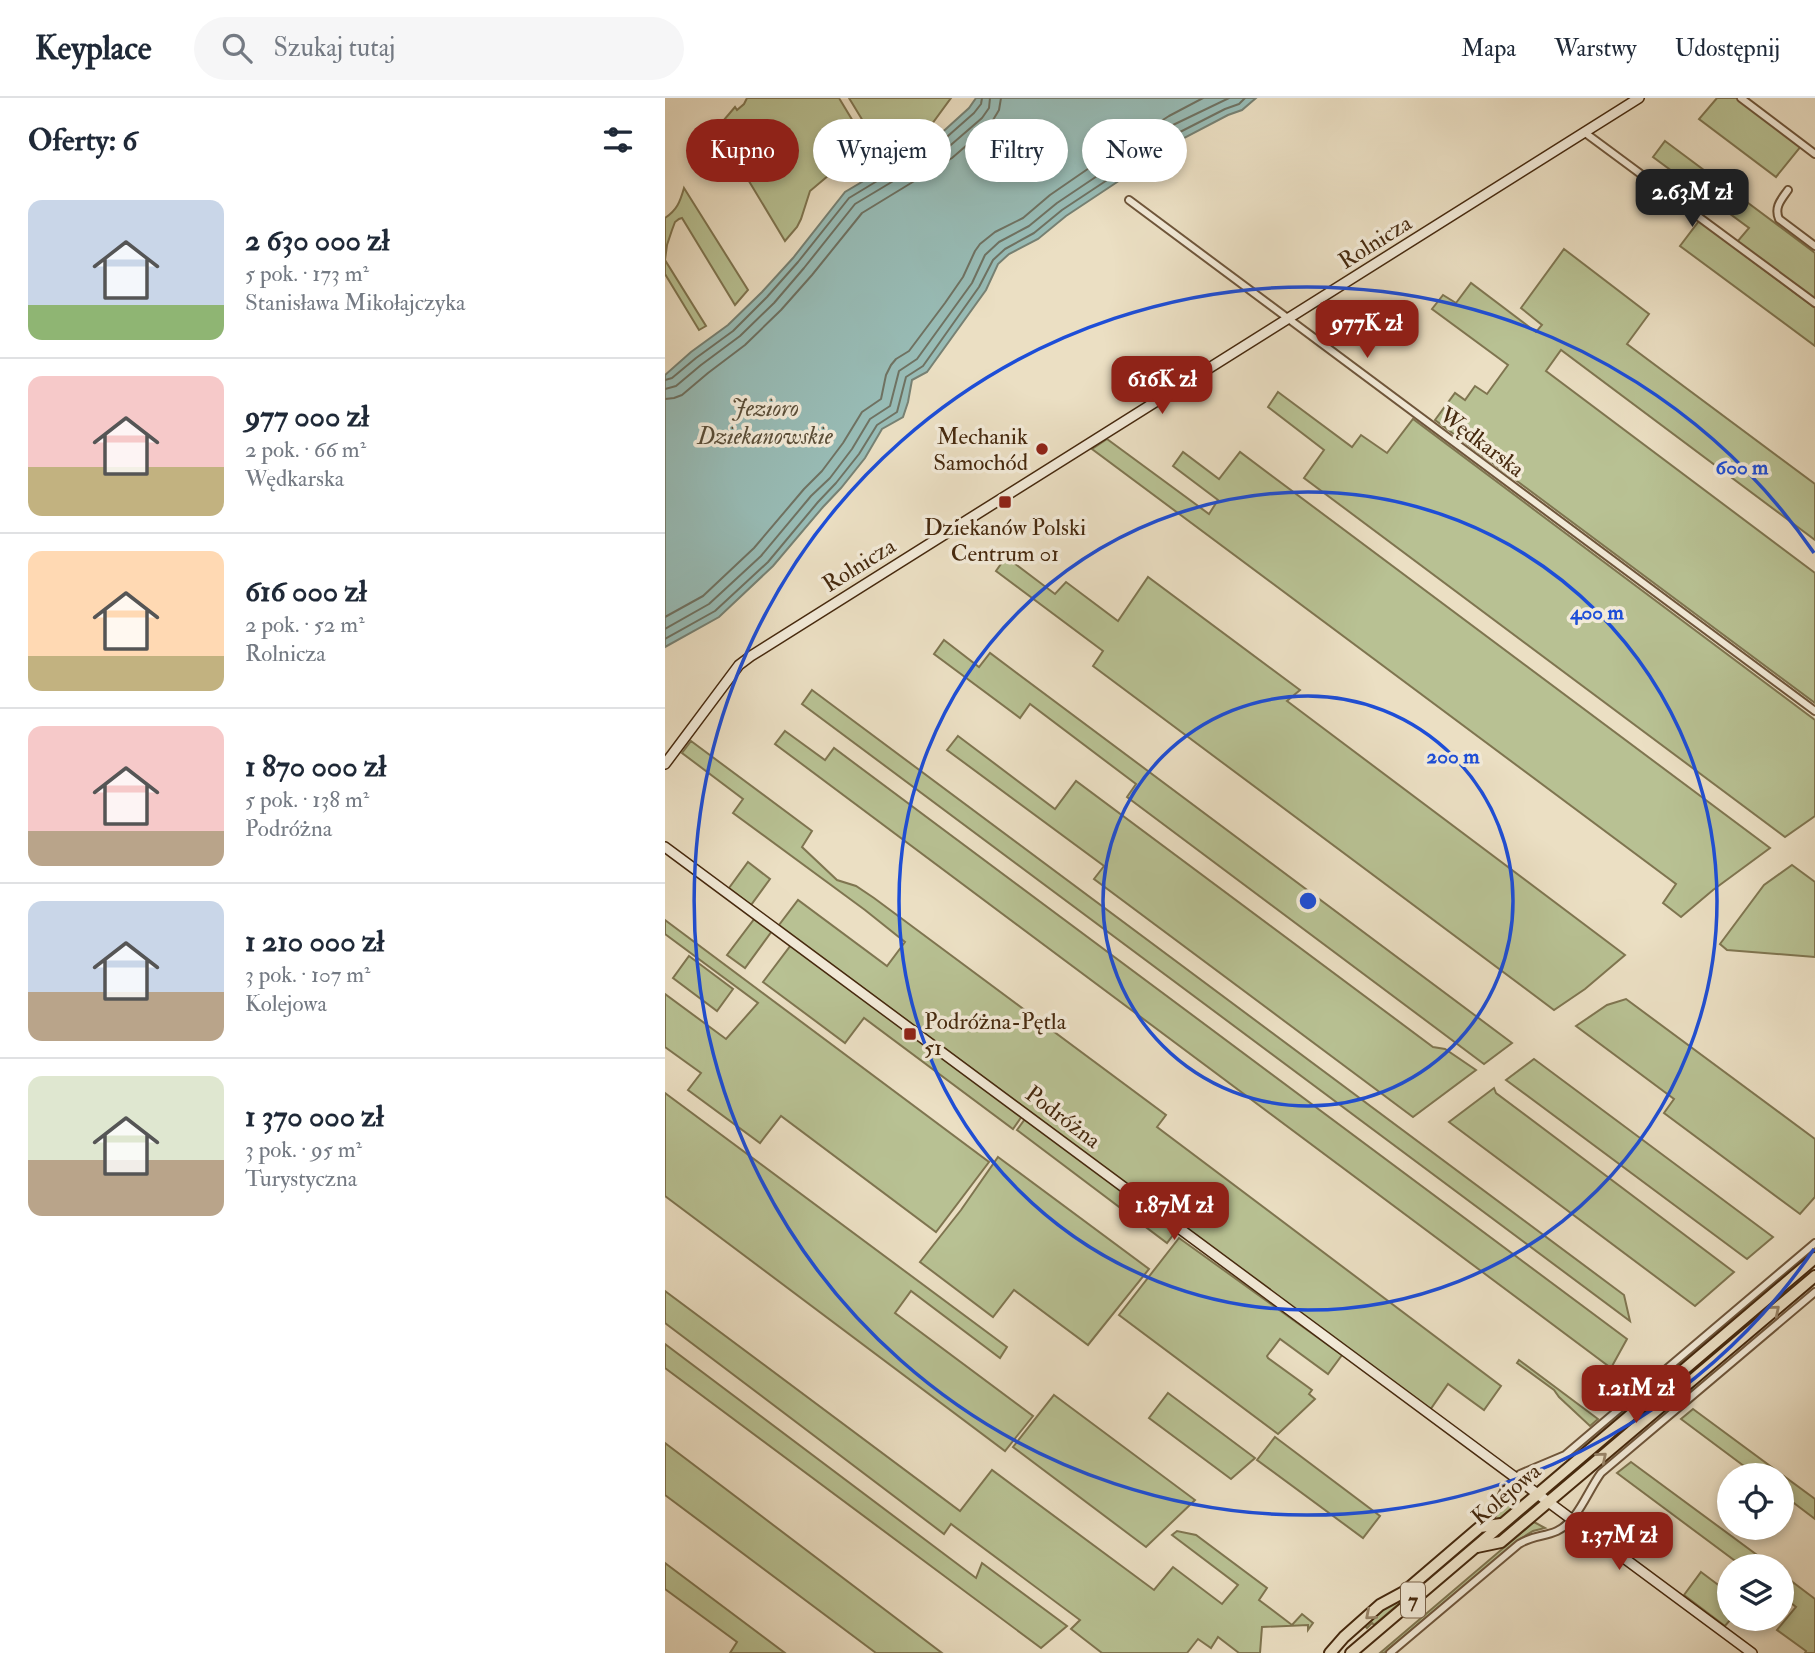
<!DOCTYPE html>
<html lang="pl">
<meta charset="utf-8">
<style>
:root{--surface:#fff;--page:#f6f6f7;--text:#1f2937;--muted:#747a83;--line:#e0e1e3;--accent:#8f2418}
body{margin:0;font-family:"IM FELL Double Pica",serif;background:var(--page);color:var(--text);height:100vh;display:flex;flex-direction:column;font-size:26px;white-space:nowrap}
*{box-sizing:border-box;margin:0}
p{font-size:23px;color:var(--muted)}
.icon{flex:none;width:38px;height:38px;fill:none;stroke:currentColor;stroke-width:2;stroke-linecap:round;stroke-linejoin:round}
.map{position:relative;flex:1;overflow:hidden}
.details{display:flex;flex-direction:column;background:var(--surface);width:665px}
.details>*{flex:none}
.guide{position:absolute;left:21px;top:21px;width:665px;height:63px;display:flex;gap:14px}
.fabs{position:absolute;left:1052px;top:1365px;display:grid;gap:14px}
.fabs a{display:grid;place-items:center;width:77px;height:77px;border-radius:50%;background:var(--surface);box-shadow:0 4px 10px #0003;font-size:35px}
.price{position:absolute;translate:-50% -60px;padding:0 16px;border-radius:14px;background:var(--accent);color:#fff;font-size:23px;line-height:46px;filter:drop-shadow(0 2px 4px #0008)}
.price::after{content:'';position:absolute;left:50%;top:42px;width:21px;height:16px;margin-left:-10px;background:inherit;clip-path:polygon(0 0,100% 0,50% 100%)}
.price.current{background:#222;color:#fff}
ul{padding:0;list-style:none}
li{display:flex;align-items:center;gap:21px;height:175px;padding:0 28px}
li+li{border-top:2px solid var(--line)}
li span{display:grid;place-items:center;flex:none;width:196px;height:140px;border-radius:14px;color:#555}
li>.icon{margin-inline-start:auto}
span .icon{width:84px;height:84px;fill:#fffc;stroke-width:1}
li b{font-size:30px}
h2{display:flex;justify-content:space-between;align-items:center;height:84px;padding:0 28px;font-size:30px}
.chip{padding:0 24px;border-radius:32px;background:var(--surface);box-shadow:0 4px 10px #0003;font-size:24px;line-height:63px}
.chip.current{background:var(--accent);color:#fff}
header{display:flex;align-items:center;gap:42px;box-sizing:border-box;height:98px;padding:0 35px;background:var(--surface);border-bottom:2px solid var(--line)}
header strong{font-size:33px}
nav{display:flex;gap:38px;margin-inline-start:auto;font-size:24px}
.search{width:490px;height:63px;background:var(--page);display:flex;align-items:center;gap:18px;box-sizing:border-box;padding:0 24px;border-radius:38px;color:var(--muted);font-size:26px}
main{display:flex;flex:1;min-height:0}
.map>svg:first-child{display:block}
</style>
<header>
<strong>Keyplace</strong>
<div class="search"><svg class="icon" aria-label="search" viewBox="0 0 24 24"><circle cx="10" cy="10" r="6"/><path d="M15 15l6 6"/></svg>Szukaj tutaj</div>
<nav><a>Mapa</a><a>Warstwy</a><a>Udostępnij</a></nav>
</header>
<main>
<section class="details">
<h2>Oferty: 6<svg class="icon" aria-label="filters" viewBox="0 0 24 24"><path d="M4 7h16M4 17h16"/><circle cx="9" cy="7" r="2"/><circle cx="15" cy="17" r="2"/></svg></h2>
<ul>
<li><span style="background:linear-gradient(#c9d6e8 75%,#8fb573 0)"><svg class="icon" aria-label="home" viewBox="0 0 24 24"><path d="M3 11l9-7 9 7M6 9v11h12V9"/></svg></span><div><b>2 630 000 zł</b><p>5 pok. · 173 m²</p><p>Stanisława Mikołajczyka</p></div></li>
<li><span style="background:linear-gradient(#f6c9c9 65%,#c2b280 0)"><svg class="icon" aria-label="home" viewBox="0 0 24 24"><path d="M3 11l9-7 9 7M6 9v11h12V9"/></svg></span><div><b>977 000 zł</b><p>2 pok. · 66 m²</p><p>Wędkarska</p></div></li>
<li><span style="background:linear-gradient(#ffd9b3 75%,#c2b280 0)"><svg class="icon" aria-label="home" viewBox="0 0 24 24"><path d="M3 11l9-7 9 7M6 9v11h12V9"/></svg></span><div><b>616 000 zł</b><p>2 pok. · 52 m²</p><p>Rolnicza</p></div></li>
<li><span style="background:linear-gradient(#f6c9c9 75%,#b9a48a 0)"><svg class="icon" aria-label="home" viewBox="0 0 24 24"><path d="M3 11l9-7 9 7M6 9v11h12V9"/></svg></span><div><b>1 870 000 zł</b><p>5 pok. · 138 m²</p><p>Podróżna</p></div></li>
<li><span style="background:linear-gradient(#c9d6e8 65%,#b9a48a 0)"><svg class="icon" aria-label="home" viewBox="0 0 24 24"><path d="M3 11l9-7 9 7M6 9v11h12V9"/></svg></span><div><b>1 210 000 zł</b><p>3 pok. · 107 m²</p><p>Kolejowa</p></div></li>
<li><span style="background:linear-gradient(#dfe7d0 60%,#b9a48a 0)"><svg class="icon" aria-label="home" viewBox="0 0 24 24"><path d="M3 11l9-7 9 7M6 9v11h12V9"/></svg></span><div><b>1 370 000 zł</b><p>3 pok. · 95 m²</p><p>Turystyczna</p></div></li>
</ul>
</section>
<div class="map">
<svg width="1150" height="1555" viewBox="0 0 1150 1555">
<rect width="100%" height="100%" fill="#ebdfc3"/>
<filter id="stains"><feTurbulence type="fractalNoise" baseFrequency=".00286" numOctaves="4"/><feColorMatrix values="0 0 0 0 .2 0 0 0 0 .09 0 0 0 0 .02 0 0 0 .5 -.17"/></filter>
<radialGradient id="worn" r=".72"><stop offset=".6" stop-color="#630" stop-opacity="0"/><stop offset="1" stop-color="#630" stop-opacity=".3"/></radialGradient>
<g fill="#b8c193" stroke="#7f7550" stroke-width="2">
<path d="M82 0H174L209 58 170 72 145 93 136 121 132 129 120 143 52 30 70 9 72 12 79 6Z"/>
<path d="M184 0H286L264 30 218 56Z"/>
<path d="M1052 0H1074L1137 47 1111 79 1034 21Z"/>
<path d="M1000 43 1150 155V202L1072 144 1084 130 988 59Z"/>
<path d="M19 90 83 192 70 207 17 120 14 121 10 124 7 132 2 147 0 162 41 228 34 232 0 176V120C12 112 15 104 19 90Z"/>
<path d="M1034 123 1150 210V248L1015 148Z"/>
<path d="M899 151 984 216 962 246 1150 386V442L896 252 881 273 1150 475V605L770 322 790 295 800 302 810 288 822 296 843 267 767 211 778 197 791 205 806 185 871 234 877 227 856 210Z"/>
<path d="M613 294 687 349 696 337 722 355 748 321 1150 622V718L1120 739 639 380 659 352 603 309Z"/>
<path d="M442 341 544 416 553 402 508 368 518 354 554 381 575 354 1105 750 1048 792 1016 819 998 805 1011 786 427 351Z"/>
<path d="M341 459 390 496 401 484 453 523 483 479 635 592 622 603 960 857 920 891 889 912 428 568 438 553 331 473Z"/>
<path d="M279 542 314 569 325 555 847 945 819 966 462 699 471 686 365 606 355 620 269 556Z"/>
<path d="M147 592 959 1197 965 1223 137 606Z"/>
<path d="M120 633 160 662 169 650 962 1241 946 1270 110 646Z"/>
<path d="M293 638 390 711 411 683 768 949 780 951 811 972 748 1019 429 781 439 768 282 652Z"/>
<path d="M26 643 147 733 137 749 172 782 191 788 209 800 501 1017 492 1029 836 1288 819 1312 783 1286 765 1312 114 827 133 802 222 868 240 844 200 812 68 715 78 701 17 655Z"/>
<path d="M83 764 105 781 86 807 64 790Z"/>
<path d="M1127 767 1150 784V859L1062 852 1055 846 1099 787Z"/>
<path d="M90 820 107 833 80 870 62 857Z"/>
<path d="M0 822 324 1064 271 1134 116 1018 95 1045 23 992 36 975 0 949V896L61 941 93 905 0 836Z"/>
<path d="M126 847 357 1018 348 1031 199 920 180 945 98 884Z"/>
<path d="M24 858 68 891 52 913 8 880Z"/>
<path d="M961 901 1150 1041V1099L1135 1116 999 1015 1009 1001 911 928 942 907Z"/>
<path d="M869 961 1108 1139 1082 1161 841 982Z"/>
<path d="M829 990 831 995 1069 1174 1030 1208 784 1024Z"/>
<path d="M0 995 342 1249 335 1260 246 1193 230 1215 368 1318 340 1353 0 1098Z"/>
<path d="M360 1021 511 1133 502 1145 352 1032Z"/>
<path d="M333 1059 484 1171 423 1247 349 1192 328 1219 255 1164 296 1112Z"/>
<path d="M514 1140 677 1257 663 1276 615 1241 602 1258 603 1260 647 1292 644 1296 650 1301 613 1336 454 1217Z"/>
<path d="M0 1193 295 1413 327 1372 489 1492 508 1469 557 1506 573 1487 507 1437 512 1433 531 1437 602 1490 594 1502 627 1527 637 1516 648 1525 643 1532V1527L597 1529 595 1555H574L553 1539 546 1550 533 1541 522 1555H437L406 1531 415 1522 286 1426 279 1436 0 1225Z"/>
<path d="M0 1246 311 1480 317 1465 402 1528 376 1550 0 1270Z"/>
<path d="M854 1262 933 1321 925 1328 894 1299 889 1292 852 1265Z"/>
<path d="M503 1295 590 1360 566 1381 484 1320Z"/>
<path d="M389 1297 530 1402 481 1449 348 1349Z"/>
<path d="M1028 1311 1150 1401V1421L1117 1396 1116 1377H1091L1016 1321Z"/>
<path d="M610 1339 715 1418 698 1440 592 1362Z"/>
<path d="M0 1345 277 1555H211L0 1397Z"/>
<path d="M966 1364 1107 1468H1077L952 1375Z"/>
<path d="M839 1399 853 1405 709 1527 707 1525 702 1530 699 1527 822 1427Z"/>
<path d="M869 1424 880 1430 868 1433 855 1441 719 1555H715Z"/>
<path d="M0 1465 120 1555H65L72 1544 0 1491Z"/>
<path d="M1036 1474 1064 1495V1521H1066L1060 1528 1019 1497Z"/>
<path d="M1117 1476 1150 1501V1555H1140L1141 1553 1112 1532 1131 1509 1117 1498Z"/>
</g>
<path fill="#98bcb6" stroke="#778173" stroke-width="2" d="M311 0H591L577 12 563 17 517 41 401 118 373 141 344 156 333 166 321 192 262 274 247 282 243 304 238 319 217 331 200 360 176 390 158 409 108 468 54 519 0 549V277L26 254 63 227 97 194 128 160 180 94 271 40 304 10Z"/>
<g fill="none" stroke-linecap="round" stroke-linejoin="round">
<g stroke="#6f7262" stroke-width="2">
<path d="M0 282 7 280 31 260 68 233 102 199 133 164 184 100 275 45 309 15 316 6 317 0"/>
<path d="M0 291 11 288 36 267 75 238 109 205 139 170 190 106 280 52 317 20 324 10 325 0"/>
<path d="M0 301 9 300 17 297 43 275 80 247 116 212 147 177 197 115 287 60 325 27 334 12 336 0"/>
<path d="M0 519 38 498 89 450 139 391 157 373 178 345 197 314 216 301 221 277 226 267 231 261 244 253 280 205 298 179 310 153 315 146 330 134 358 120 385 97 443 57 504 18 538 0"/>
<path d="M0 531 44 506 96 458 146 398 165 380 187 351 205 321 225 308 234 273 252 261 307 185 320 157 334 144 364 128 392 105 508 27 564 0"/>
<path d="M0 541 50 513 103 464 153 404 171 385 194 356 212 327 232 314 241 279 258 268 314 189 328 162 340 151 369 135 397 112 513 35 560 11 574 6 580 0"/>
</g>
<g stroke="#6f563b" stroke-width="10">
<g id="street">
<path d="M1076 0 1150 56"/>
<path d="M919 34 1150 205"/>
<path d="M1123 92C1116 102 1109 109 1114 121L1150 148"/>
<path d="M464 102 1150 613"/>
<path d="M816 1428 828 1415 839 1393 855 1376 900 1357 1150 1145"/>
<path d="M725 1555 854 1446C868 1437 879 1439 892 1433 913 1423 922 1394 936 1375L1150 1194"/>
</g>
</g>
<g stroke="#46290e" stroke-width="12">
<g id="secondary">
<path d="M0 666 74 567 86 558 974 0"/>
<path d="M0 749 1087 1555"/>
</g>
</g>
<g stroke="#46290e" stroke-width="14">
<g id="highway">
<path d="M812 1449 836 1444 1150 1178"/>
<path d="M665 1555 679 1539 715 1507 739 1494 815 1429 836 1426"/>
<path d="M686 1555 1150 1160"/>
</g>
</g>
<use href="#street" stroke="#f2ead8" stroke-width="6"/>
<use href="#secondary" stroke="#f2ead8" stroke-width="9"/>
<use href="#highway" stroke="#ebdfc3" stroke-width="10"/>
</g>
<defs><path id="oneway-chevron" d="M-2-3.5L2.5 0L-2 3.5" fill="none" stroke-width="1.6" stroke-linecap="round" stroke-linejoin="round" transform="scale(1.75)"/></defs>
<g stroke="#988468">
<use href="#oneway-chevron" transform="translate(1110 1212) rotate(-40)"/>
<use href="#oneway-chevron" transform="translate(937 1359) rotate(-40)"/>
<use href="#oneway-chevron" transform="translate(705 1517) rotate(139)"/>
</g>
<g fill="none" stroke="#1d4ed8" stroke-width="3.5">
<circle cx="643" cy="803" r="205"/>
<circle cx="643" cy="803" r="409"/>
<path d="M1149 1151A614 614 0 1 1 1149 455"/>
</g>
<g fill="#8f2418" stroke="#f2ead8" stroke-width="2.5">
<circle cx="377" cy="351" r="7"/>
<rect x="333" y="397" width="14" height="14" rx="3.5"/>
<rect x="238" y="929" width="14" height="14" rx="3.5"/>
</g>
<g text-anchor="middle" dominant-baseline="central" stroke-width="7" stroke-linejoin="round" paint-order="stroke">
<rect fill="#f2ead8" stroke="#7a634b" stroke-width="2" x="736" y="1484.5" width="24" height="35" rx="5"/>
<g font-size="21" font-weight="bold" fill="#46290e">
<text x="748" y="1502">7</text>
</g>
<g font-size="23" fill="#46290e" stroke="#f2ead8">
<text transform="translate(710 144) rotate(-32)">Rolnicza</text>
<text transform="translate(817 344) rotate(37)">Wędkarska</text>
<text transform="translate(194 467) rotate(-32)">Rolnicza</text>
<text transform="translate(398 1019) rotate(37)">Podróżna</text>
<text transform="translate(841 1396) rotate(-40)">Kolejowa</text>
</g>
<g font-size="23" fill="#46290e" stroke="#f2ead8" text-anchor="end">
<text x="363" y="338">Mechanik<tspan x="363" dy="26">Samochód</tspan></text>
<text x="340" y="429" text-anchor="middle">Dziekanów Polski<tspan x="340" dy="26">Centrum 01</tspan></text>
<text x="259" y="923" text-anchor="start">Podróżna-Pętla<tspan x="259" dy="26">51</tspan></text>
</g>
<g font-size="24" font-style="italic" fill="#5a4e38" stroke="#f2ead8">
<text x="100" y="310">Jezioro<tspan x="100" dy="28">Dziekanowskie</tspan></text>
</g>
</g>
<circle cx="643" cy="803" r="10" fill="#1d4ed8" stroke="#f2ead8" stroke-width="3.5"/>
<g font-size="21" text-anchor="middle" font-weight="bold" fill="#1d4ed8" stroke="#f2ead8" stroke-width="7" stroke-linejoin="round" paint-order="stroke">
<text x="1077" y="376">600 m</text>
<text x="932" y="521">400 m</text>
<text x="788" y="665">200 m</text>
</g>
<rect width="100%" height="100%" filter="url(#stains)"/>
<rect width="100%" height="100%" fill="url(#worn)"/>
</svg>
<div class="fabs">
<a><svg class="icon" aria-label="locate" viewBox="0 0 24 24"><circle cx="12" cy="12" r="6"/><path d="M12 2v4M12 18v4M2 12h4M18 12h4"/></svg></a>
<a><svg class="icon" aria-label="layers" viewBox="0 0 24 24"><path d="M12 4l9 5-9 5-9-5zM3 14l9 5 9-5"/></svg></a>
</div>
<b class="price current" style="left:1027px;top:131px">2.63M zł</b>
<b class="price" style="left:702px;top:262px">977K zł</b>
<b class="price" style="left:497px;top:318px">616K zł</b>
<b class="price" style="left:509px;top:1144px">1.87M zł</b>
<b class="price" style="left:971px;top:1327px">1.21M zł</b>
<b class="price" style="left:954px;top:1474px">1.37M zł</b>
<div class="guide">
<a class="chip current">Kupno</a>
<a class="chip">Wynajem</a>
<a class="chip">Filtry</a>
<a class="chip">Nowe</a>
</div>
</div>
</main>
